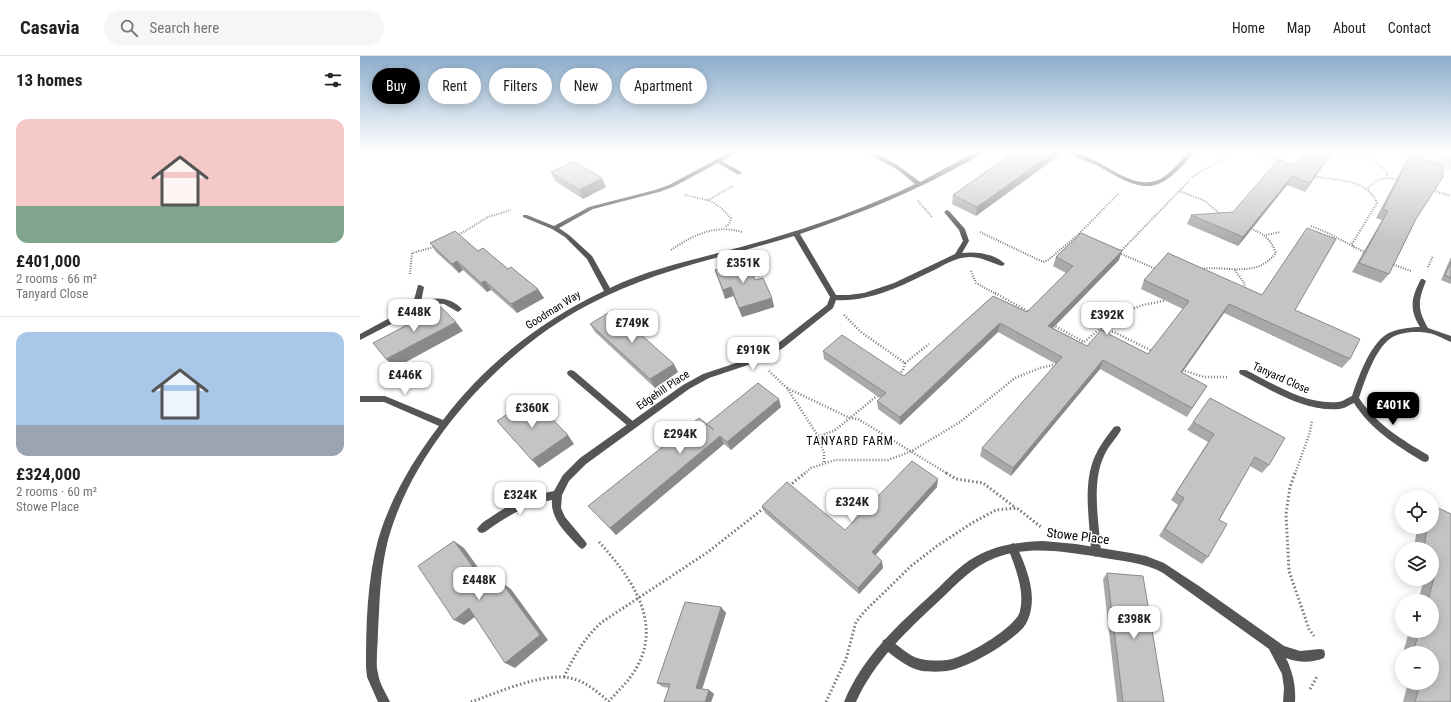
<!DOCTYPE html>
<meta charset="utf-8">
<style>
:root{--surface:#fff;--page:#f6f6f6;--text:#222;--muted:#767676;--line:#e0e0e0;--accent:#000}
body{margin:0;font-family:"Roboto Condensed",sans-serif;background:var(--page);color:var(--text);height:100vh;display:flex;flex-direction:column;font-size:15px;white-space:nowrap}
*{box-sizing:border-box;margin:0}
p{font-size:13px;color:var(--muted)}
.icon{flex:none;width:22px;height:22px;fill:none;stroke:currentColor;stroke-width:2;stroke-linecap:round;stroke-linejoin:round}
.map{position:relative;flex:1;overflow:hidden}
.panel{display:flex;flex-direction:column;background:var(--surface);width:360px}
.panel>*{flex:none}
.top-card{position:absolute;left:12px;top:12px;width:380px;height:36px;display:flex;gap:8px}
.tools{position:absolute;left:1035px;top:434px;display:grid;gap:8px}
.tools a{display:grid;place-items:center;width:44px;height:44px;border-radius:50%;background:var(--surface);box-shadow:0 2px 10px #0003;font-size:20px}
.price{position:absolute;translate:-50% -34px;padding:0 9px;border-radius:8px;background:#fff;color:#222;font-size:13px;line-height:26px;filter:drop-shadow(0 1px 2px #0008)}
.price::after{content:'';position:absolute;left:50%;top:24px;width:12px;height:9px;margin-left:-6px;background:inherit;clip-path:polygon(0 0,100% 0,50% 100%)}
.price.on{background:var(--accent);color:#fff}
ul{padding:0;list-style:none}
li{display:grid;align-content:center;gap:8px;height:212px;padding:0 16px}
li+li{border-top:1px solid var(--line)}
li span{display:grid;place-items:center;height:124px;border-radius:12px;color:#555}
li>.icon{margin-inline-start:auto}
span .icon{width:72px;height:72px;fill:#fffc;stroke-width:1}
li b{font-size:17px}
h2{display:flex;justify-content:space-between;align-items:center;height:48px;padding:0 16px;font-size:17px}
.tag{padding:0 14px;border-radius:18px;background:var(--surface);box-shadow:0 2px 10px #0003;font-size:14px;line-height:36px}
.tag.on{background:var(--accent);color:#fff}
header{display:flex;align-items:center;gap:24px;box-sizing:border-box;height:56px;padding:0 20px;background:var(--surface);border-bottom:1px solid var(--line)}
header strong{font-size:19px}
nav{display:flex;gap:22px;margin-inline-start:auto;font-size:14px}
.search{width:280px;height:36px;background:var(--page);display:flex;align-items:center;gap:10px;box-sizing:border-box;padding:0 14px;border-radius:22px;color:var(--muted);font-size:15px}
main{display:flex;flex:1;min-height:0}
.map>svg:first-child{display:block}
</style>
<header>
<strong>Casavia</strong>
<div class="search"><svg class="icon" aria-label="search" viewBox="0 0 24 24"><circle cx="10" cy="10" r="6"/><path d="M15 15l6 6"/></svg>Search here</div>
<nav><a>Home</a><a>Map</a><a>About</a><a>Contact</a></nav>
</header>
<main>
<section class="panel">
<h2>13 homes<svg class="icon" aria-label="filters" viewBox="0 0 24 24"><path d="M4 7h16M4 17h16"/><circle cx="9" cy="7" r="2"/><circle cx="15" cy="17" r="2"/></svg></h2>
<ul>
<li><span style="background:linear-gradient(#f6c9c9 70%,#7fa58c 0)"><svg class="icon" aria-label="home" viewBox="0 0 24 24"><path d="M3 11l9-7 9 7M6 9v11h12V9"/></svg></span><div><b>£401,000</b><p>2 rooms · 66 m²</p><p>Tanyard Close</p></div></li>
<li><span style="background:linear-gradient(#a9c7e8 75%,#9aa5b1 0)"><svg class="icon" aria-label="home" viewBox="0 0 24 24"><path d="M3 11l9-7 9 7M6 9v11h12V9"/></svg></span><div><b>£324,000</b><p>2 rooms · 60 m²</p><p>Stowe Place</p></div></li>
</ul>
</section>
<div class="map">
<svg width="1091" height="646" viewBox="0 0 1091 646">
<rect width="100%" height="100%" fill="#fff"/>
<path fill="#dcdcdc" d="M1036 96H1075L1091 102V114Z"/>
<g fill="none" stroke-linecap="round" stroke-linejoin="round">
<g stroke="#777" stroke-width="2" stroke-dasharray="1 1.5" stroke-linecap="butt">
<path d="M896 96 920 105"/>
<path d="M972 96 994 100 1009 96"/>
<path d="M1007 97 1025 114 1028 120"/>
<path d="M921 105 928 96"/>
<path d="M953 120C975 125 1007 122 1017 147L992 188 994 192"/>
<path d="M832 121 874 96"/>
<path d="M1008 132C1017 122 1026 120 1039 124"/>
<path d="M1072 134 1091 140"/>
<path d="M819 135 845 145 861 159"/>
<path d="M325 139 351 145 361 152 371 162 369 168 365 171"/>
<path d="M348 144 373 130"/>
<path d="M558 145 572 161"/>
<path d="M951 170 968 177 1006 197"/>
<path d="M620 176 683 206 688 204 719 178 722 180"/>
<path d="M719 178 759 137"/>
<path d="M906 179 920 176"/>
<path d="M97 180 128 161 151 154"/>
<path d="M311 194C333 179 355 168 382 176"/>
<path d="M757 195 762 194 829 125"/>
<path d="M759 197 796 213"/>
<path d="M1031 208 1051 215"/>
<path d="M1068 211 1073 200"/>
<path d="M839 213C867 209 896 223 916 197 911 183 903 177 889 172"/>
<path d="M875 214 884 227 886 234"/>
<path d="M611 215 616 227 636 238"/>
<path d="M50 218 52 197 74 191"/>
</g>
<g stroke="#777" stroke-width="2.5" stroke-dasharray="1 2" stroke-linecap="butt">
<path d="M635 237 671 257"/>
<path d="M484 259 501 276 545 307 543 314 539 318"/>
<path d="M693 269 724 286"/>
<path d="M740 274 754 276 794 296"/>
<path d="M720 290C737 274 758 258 780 250 789 247 799 247 808 243"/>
<path d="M545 307 569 288"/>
<path d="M822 314 844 321H867"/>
<path d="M409 315 427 332 458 380 464 397V407"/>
<path d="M427 332 490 362 498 363 588 418"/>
<path d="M458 380 474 375 518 339"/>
<path d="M444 418 451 412 475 404H528L552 395 600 366 655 322 680 312 698 308"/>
<path d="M935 418 950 376 952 364"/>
</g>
<g stroke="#777" stroke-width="3" stroke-dasharray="1.5 2.5" stroke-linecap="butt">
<path d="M586 417 596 423 623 427 656 452"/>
<path d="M935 417 930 431 926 458 929 515 949 573 954 580"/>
<path d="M429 430 445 417"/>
<path d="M239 486C269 519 302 563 278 609 271 623 259 634 249 645"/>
<path d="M204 621C214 600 225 581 242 566L348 496 404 452"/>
<path d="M950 633 958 619"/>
<path d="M111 646C136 637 184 616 210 622 225 625 238 636 249 646"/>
<path d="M466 646 486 603 496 566 504 556 551 510 577 490 612 467 636 454 657 452 681 471"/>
</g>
<g fill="#555" fill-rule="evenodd">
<path d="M211 314 214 315 275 367 276 369 275 371 272 373 269 371 208 319 207 317 208 315Z"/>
<path d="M757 370 760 371 761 374C756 383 748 390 744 400 731 427 739 467 741 496L739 499 736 501 733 499 731 496C730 465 722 429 735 400 740 389 747 380 754 371Z"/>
<path d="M653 487 656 489C665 508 675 532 671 553 670 560 667 567 663 572 648 588 613 609 592 614 584 616 571 616 562 615 547 612 535 601 523 592L522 588 523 584 527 583C539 588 548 601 561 603 570 605 583 605 592 603 608 599 657 571 660 555 665 534 655 511 648 492L650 489Z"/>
</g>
<g fill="#555" fill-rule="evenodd">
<path d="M370 96H378L362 105 381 116V118H377L358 107 313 131 299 136 233 153 199 172 209 179 232 200 250 232C291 212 337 203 381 191 440 175 500 155 555 128L538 114 505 96C523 96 546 115 560 126L615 96H623C612 105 597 111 585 118 539 142 490 161 440 178L476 239H488L504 237 534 227 595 198 603 185 599 174 584 156 587 154 589 155 605 173 609 185 602 197C616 195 635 198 645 208L642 210C631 207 622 201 610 201 595 201 583 210 570 216 541 230 510 246 476 244L473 252 423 292 400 305 349 322 329 333 226 408 209 425 202 439 201 452 205 461 225 485 227 488 225 491 222 493 219 491C207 478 190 463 192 444 166 448 146 461 125 476L122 477 119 476 117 473C120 468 126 464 131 461 151 447 171 439 194 435L203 419 220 402 323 329 343 318 394 301 417 288 467 249 470 241 434 180C365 201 293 214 228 249 142 294 54 389 28 484 22 508 20 533 19 557 18 570 18 583 17 596 17 603 16 610 18 617 19 627 26 637 30 646H18L7 621 6 611C6 569 7 525 18 484 30 443 53 404 79 370L24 346H0V340H25L83 364C126 307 181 265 244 235L227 203 205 181 192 173 163 161V159H167L194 170 229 151 295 134 309 129Z"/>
<path d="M707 96C739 96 771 140 802 122 812 116 820 105 829 96H835C797 140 786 138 738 110 728 105 716 102 707 96Z"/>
<path d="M1061 223H1063L1066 225C1058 245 1057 253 1068 272L1091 280V286C1083 283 1076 278 1068 277 1057 275 1040 276 1031 282 1015 293 1005 324 999 342 1016 368 1042 384 1068 399L1069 402 1068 405 1065 406 1062 405C1036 389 1010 373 994 347 989 349 984 353 979 353 945 356 909 333 880 318L879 316 880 314H886C914 328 945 349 978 346 982 346 987 342 992 340 998 322 1010 288 1027 278 1036 273 1050 271 1060 271 1049 253 1051 242 1061 223Z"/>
<path d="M58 229H60L64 231 61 246C75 240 91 241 102 253L98 256 84 248 72 247 0 284V278L48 252 54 244Z"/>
<path d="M683 485 716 488 771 497 786 500 804 507 839 530 924 590 940 595 960 593 964 594 965 598 964 602C951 607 939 607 926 602 933 617 936 630 935 646H923L924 632 922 618 909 593 803 517C784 506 761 505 739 501 706 496 668 489 635 502 613 510 597 528 580 544 547 575 515 604 496 646H484C503 600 538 569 574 536 587 524 600 509 615 501 636 489 659 486 683 485Z"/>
</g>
</g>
<g fill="#a9a9a9">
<path d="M654 96 616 160 592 148 593 139Z"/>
<path d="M944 96H973L967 104 945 136 927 129 878 190 827 168 831 159 873 156 934 109Z"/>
<path d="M1050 100 1056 163 1029 218 1021 227 992 216 1022 164 1016 162 1044 109Z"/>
<path d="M191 116 246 131 223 143 195 125Z"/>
<path d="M70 187 118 195 184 242 157 257 131 234 127 236 103 214 99 217 76 196Z"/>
<path d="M696 201 759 204 693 272 727 290 788 298 823 253 781 233 784 224 935 254 990 303 982 312 864 257 822 317 847 330 827 361 740 313 651 420 620 400 622 392 696 308 638 276 540 369 518 353 517 345 520 342 464 303 463 295 544 320 633 240 667 256 706 217 693 210Z"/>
<path d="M1091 201V228L1081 224Z"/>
<path d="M355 214 395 224 412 242 414 251 382 261 373 240 365 243Z"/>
<path d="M230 268 318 316 295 332 235 276Z"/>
<path d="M421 351 371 394 364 388 256 479 228 450 347 369Z"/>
<path d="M833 366 909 409 902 417 890 410 859 464 848 501 842 508 799 480 818 449 811 444 848 386 827 374Z"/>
<path d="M577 431 515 499 523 512 499 538 405 457 402 450 485 474Z"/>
<path d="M1057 471H1072L1091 646H1043L1048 627H1072V597H1043L1049 575H1072V545H1058L1064 523H1072V493H1054Z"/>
<path d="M747 517 804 646H757L743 523Z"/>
<path d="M361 551 366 557 342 633 349 634 354 638 351 646H304L309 632 303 631 297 627Z"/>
</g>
<g fill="#898989">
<path d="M694 96H704L616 160 617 151Z"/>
<path d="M971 96H973L967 104 945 136 950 127Z"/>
<path d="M932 120 927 129 878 190 883 181Z"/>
<path d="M242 122 246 131 223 143 219 134Z"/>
<path d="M762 195 759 204 686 279 688 270Z"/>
<path d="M97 205 103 214 99 217 92 208Z"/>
<path d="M125 225 131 234 127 236 121 227Z"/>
<path d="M371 231 373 240 365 243 363 234Z"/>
<path d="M178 233 184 242 157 257 151 248Z"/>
<path d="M412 242 414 251 382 261 379 252Z"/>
<path d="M869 248 864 257 816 325 821 316Z"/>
<path d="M96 266 103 275 35 312 26 303Z"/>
<path d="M640 267 638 276 540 369V361Z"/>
<path d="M743 304 740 313 651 420 653 412Z"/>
<path d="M314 308 318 316 295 332 290 323Z"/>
<path d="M419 343 421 351 371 394 367 386Z"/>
<path d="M208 379 214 388 179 412 172 404Z"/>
<path d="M360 380 364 388 256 479 250 472Z"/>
<path d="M578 423 577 431 512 503V496Z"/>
<path d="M94 485 104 492 140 542 131 536Z"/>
<path d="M522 505 523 512 499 538 498 532Z"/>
<path d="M142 527 151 533 188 584 155 612 145 607Z"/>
<path d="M361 551 366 557 341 637 336 632Z"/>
<path d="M109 552 119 558 104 569 94 564Z"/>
<path d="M349 634 354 638 351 646H345Z"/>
</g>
<g fill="#c4c4c4" stroke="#898989">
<path d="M654 96H694L617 151 593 139Z"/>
<path d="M944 96H971L950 127 932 120 883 181 831 159 873 156 918 104 934 109Z"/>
<path d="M1050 100 1083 110V121L1056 163 1029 218 999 207 1028 155 1023 153Z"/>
<path d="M214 105 242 122 219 134 191 116Z"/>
<path d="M947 172 976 183 935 254 1000 283 990 303 869 248 821 316 847 330 832 352 743 304 653 412 622 392 702 301 640 267 540 361 517 345 526 337 463 295 482 279 544 320 633 240 667 256 713 210 696 201 721 177 762 195 688 270 727 290 741 274 788 298 829 245 784 224 808 197 902 239Z"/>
<path d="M95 175 118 195 123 192 148 213 151 211 178 233 151 248 125 225 121 227 97 205 92 208 70 187Z"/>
<path d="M386 205 395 224 403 222 412 242 379 252 371 231 363 234 355 214Z"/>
<path d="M1091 206V222L1085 219Z"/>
<path d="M81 251 96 266 26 303 13 287Z"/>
<path d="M253 254 314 308 290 323 230 268Z"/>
<path d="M398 327 419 343 367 386 360 380 250 472 228 450 339 362 354 374 347 368Z"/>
<path d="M172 342 208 379 172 404 137 365Z"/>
<path d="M850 342 925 382 909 409 895 401 859 464 867 468 848 501 805 473 824 442 816 437 854 378 833 366Z"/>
<path d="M552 405 578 423 512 496 522 505 498 532 402 450 427 426 485 474Z"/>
<path d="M1072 449 1091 458V646H1055L1060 627H1072V597H1061L1054 593 1059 575H1072V545H1068L1076 513 1072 511V493H1064L1067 471H1072Z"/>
<path d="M94 485 131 536 142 527 180 579 145 607 109 552 94 564 58 510Z"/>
<path d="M747 517 783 520 804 646H763Z"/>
<path d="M325 546 361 551 336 632 349 634 345 646H304L310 628 297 627Z"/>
</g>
<linearGradient id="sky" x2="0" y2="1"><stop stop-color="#8cadcc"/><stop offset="0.51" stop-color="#fff"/><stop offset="1" stop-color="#fff" stop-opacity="0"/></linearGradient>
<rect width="1091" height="187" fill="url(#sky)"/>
<g text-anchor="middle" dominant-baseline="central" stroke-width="3" stroke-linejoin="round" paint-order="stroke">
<g font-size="11" fill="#000" stroke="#fff">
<text transform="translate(193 254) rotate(-32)">Goodman Way</text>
<text transform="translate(921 322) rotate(24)">Tanyard Close</text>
<text transform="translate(303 334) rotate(-34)">Edgehill Place</text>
</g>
<g font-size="12" letter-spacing="1" fill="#000" stroke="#fff">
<text x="490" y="385">TANYARD FARM</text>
</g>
<g font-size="13" fill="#000" stroke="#fff">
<text transform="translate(718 480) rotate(7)">Stowe Place</text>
</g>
</g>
</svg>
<div class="tools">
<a><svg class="icon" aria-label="locate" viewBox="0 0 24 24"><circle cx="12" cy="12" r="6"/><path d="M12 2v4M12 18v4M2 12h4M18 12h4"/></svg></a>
<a><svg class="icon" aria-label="layers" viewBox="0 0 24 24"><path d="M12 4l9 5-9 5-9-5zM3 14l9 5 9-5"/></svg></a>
<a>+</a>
<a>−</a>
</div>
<b class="price" style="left:383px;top:228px">£351K</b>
<b class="price" style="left:54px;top:277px">£448K</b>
<b class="price" style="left:747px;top:280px">£392K</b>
<b class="price" style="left:272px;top:288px">£749K</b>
<b class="price" style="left:393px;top:315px">£919K</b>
<b class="price" style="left:45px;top:340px">£446K</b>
<b class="price on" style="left:1033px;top:370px">£401K</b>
<b class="price" style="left:172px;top:373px">£360K</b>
<b class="price" style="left:320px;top:399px">£294K</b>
<b class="price" style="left:160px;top:460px">£324K</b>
<b class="price" style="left:492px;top:467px">£324K</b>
<b class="price" style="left:119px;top:545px">£448K</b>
<b class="price" style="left:774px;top:584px">£398K</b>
<div class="top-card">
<a class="tag on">Buy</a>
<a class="tag">Rent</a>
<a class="tag">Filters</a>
<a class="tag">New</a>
<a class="tag">Apartment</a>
</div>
</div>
</main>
